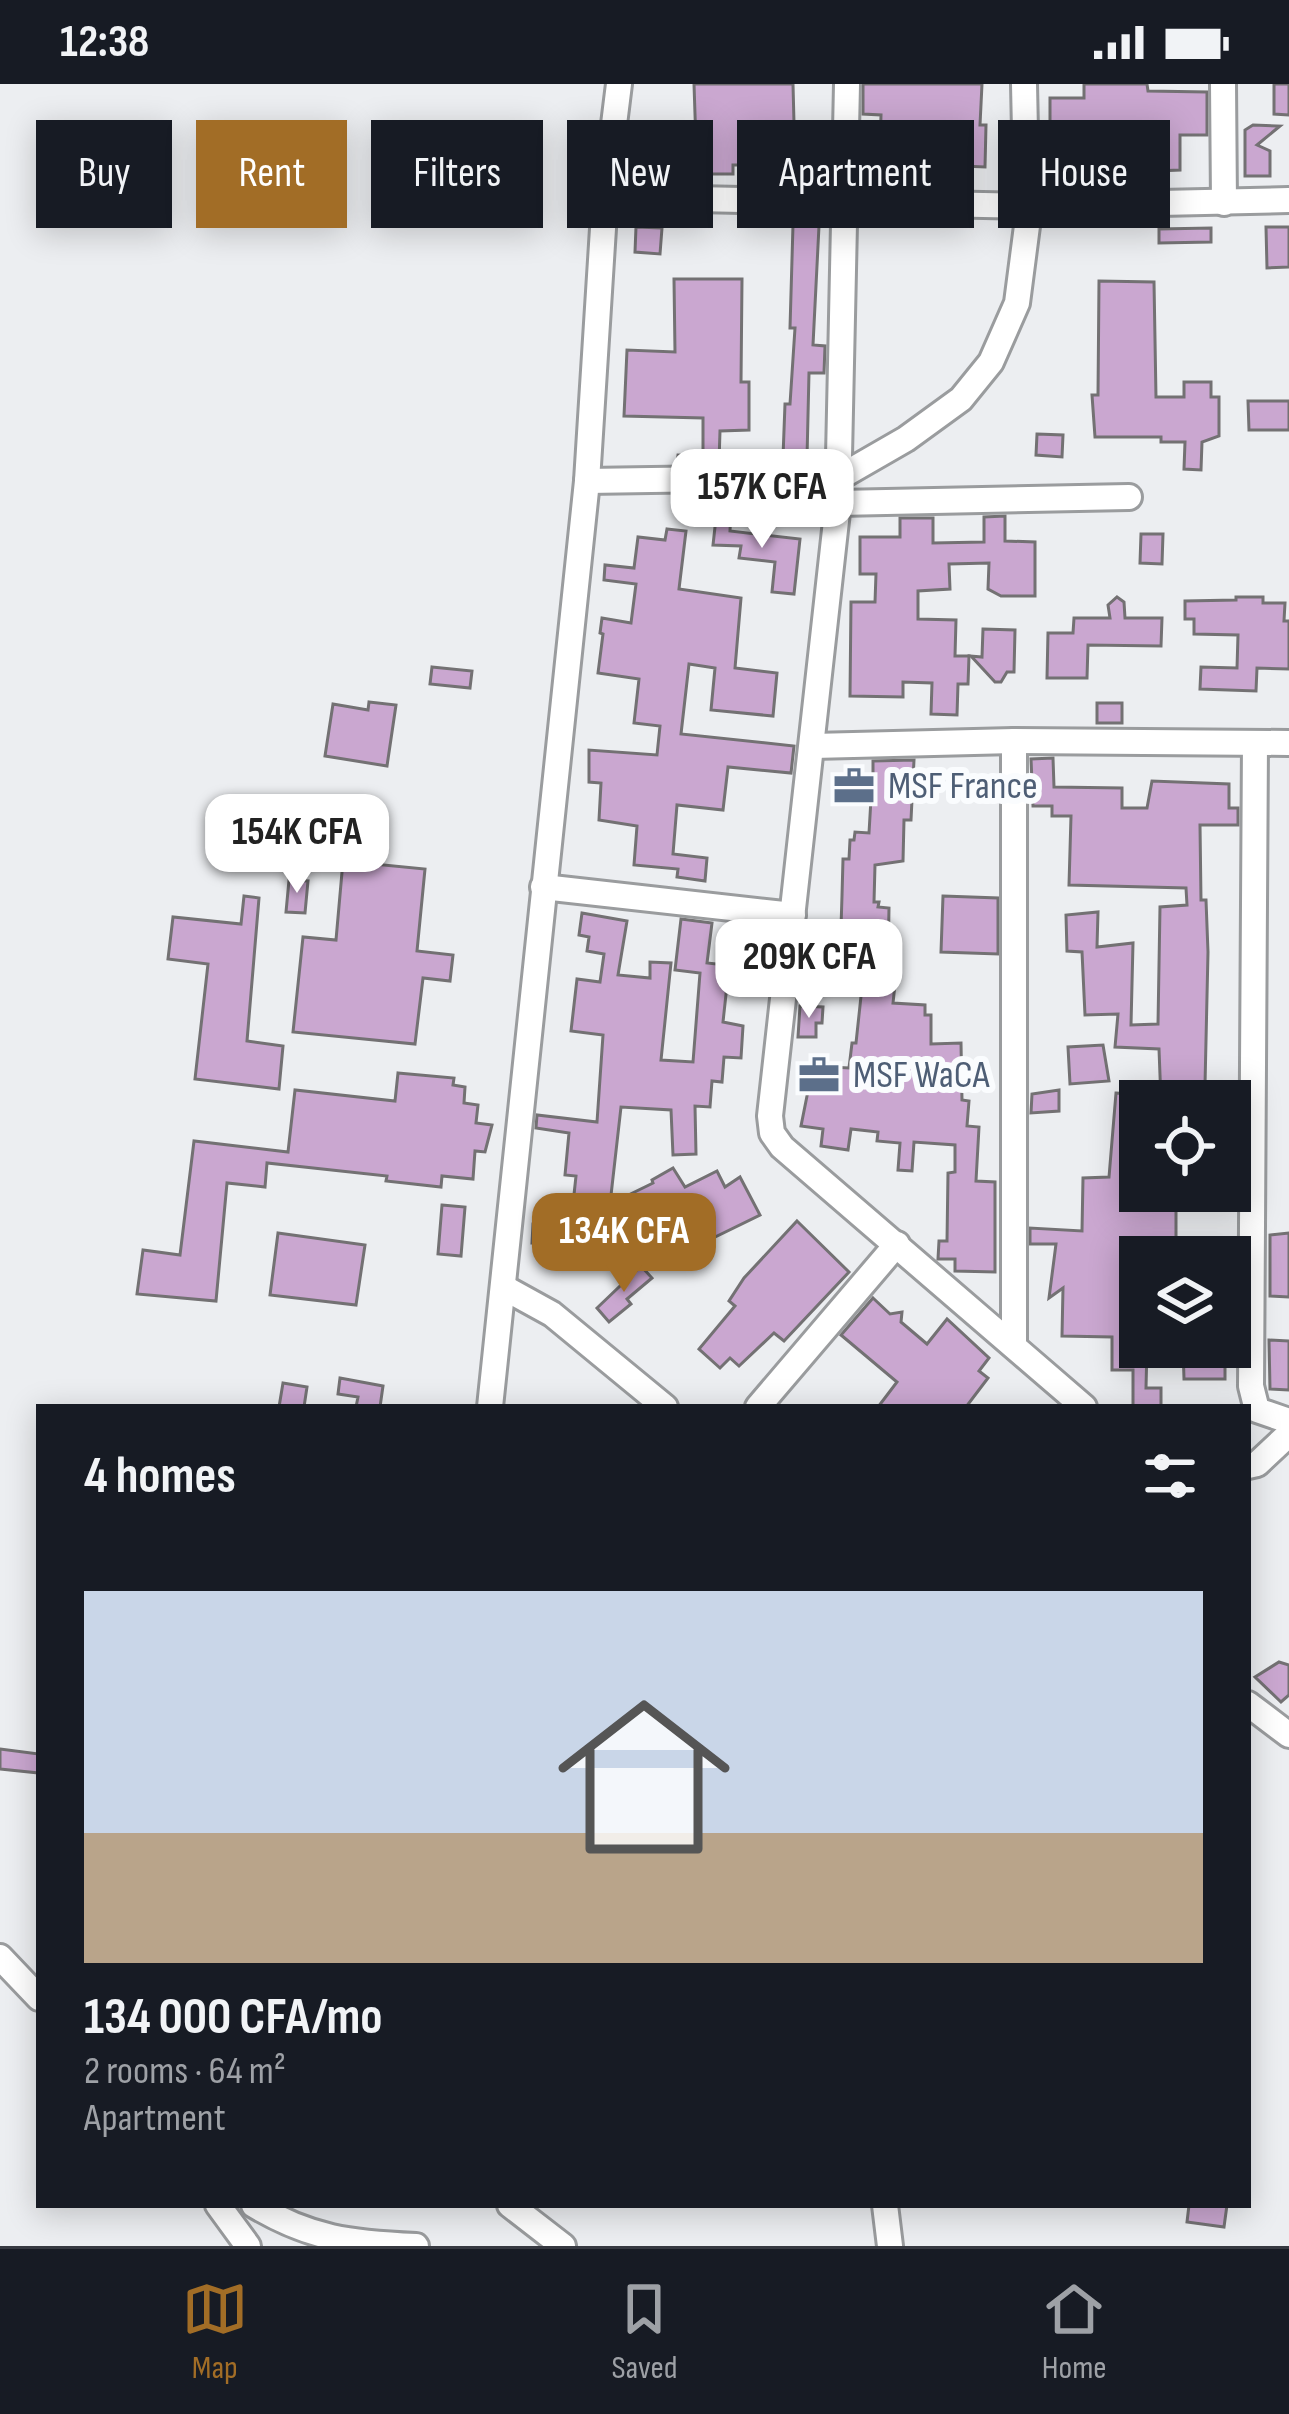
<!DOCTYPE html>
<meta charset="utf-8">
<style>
:root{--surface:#171b24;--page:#242831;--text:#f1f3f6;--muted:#9ea1a6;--line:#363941;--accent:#a26d26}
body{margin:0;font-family:"Sofia Sans Condensed",sans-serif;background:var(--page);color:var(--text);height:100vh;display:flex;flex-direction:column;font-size:45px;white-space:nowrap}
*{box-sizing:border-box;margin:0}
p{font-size:39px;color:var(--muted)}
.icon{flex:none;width:66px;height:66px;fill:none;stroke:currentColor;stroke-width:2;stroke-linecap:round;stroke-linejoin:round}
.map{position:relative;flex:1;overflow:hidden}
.panel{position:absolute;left:36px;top:1320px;width:1215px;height:804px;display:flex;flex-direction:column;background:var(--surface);border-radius:0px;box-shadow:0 6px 30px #0003}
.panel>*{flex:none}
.top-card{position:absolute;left:36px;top:36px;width:1218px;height:108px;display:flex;gap:24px}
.controls{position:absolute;left:1119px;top:996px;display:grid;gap:24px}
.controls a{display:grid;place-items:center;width:132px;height:132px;border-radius:0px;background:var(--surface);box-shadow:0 6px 30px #0003;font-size:60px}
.price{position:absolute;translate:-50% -102px;padding:0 27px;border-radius:24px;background:#fff;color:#222;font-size:39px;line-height:78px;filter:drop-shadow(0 3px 6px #0008)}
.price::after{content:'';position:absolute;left:50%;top:72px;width:36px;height:27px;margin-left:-18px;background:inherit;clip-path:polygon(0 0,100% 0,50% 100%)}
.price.current{background:var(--accent);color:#fff}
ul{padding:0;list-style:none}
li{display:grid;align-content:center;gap:24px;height:636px;padding:0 48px}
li+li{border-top:3px solid var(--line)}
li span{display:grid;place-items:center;height:372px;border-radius:0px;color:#555}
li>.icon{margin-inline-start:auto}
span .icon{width:216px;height:216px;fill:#fffc;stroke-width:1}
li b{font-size:51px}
h2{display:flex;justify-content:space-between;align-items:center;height:144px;padding:0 48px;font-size:51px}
.chip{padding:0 42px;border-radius:0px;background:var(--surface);box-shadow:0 6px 30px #0003;font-size:42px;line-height:108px}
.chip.current{background:var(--accent);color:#fff}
.status{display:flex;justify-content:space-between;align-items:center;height:84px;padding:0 60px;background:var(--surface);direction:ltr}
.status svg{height:33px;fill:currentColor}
.dock{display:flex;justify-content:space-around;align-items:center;height:168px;border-top:3px solid var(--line);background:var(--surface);font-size:33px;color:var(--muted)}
.dock a{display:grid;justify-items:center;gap:6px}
.dock .current{color:var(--accent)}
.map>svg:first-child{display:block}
</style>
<div class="status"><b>12:38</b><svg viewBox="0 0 49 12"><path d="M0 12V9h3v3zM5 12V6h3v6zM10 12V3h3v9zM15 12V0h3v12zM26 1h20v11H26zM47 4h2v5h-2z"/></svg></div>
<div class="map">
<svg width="1289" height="2162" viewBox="0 0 1289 2162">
<rect width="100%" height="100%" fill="#eceef1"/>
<g fill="#caa7d0" stroke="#737173" stroke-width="3">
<path d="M694 0H793L794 39H830L829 58H798V87H763V81H733V90H697Z"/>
<path d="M863 0H982L980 41H986L985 83 938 81V67L880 65 881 31 863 30Z"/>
<path d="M1084 0H1147L1148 7 1207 8V51H1180V86L1156 87V91L1042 92V51H1050V14H1084Z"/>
<path d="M1274 0H1289V31L1274 30Z"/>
<path d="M1253 41 1280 42 1257 61 1270 67V92H1245V46Z"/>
<path d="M448 57 474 60 470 98 444 95Z"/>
<path d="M793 141 819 142 813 261 825 262 824 289H809L807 374 783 373 785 320H790L795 244H790Z"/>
<path d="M636 143 662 144 660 170 635 168Z"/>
<path d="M1266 143H1289V183L1267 184Z"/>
<path d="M1211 144V158L1159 159V145Z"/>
<path d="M674 195H742L741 298H749V346L720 347 719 378 677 379 678 371 703 372V334L624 332 627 266 675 268Z"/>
<path d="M1099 197 1154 198 1156 313H1184V298H1211V313H1219V352L1202 358 1201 386 1184 385 1185 358H1161V353H1095L1092 311H1098Z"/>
<path d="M1248 317H1289V346H1249Z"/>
<path d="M1037 350 1063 351 1062 373 1036 371Z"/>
<path d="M717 425 731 426 730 447 800 455 794 510 772 508 775 478 739 474 741 462 713 461Z"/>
<path d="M1005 432V457L1035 458V512H1001L988 505 989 479 949 480 950 505 918 507V535L956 536 955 572H969L968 600H958L957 631 931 630 932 599 903 598V613L850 612 851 518H875L876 490H860V453H900V434H933V459L984 458V433Z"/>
<path d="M667 445 686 447 679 505 741 514 735 584 777 589 773 632 711 626 715 584 689 580 681 650 794 662 791 689 728 683 723 726 677 721 673 770 707 774 705 797 677 793 678 785 634 781 637 742 599 736 601 699 589 698V666L657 671 660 642 634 639 639 595 598 589 603 550 600 549 602 534 631 539 636 500 604 496 605 481 634 484 638 453 665 456Z"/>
<path d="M1141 450H1163L1162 480 1140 479Z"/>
<path d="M1117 513 1124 518 1125 534H1162L1161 562 1088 561 1087 594H1047L1048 549H1073L1074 534H1110L1108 521Z"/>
<path d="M1236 513H1263V519H1285L1284 537H1289V585L1257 584 1256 607 1200 605 1201 583 1237 584 1238 551 1194 550V535H1185V517L1236 516Z"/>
<path d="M983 545 1015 546 1014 588H1007L1001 598H995L971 572 982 573Z"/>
<path d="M432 583 472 587 470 604 430 600Z"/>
<path d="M369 618 396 621 387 682 325 672 333 620 368 626Z"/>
<rect x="1097" y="619" width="25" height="20"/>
<path d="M1053 674 1054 703 1122 704V724H1147L1152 697 1229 700V724H1238V741H1200L1201 816H1206L1208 868 1205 1001H1192L1193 1017H1161L1159 965 1115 963 1118 930 1085 931 1082 868 1067 867 1066 831 1098 828 1097 863 1133 859 1131 941 1158 940 1160 823 1187 821 1186 804 1069 801 1071 732H1052V722H1033L1031 675Z"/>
<path d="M914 676 911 736H904L903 777 875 781 874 818H879L878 823 889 824 888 881 897 882 893 919 925 921V931H931V960L961 959 962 1016 969 1017 967 1042 979 1043 976 1097 995 1098V1188L955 1187V1175H938L939 1157H947L948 1089 955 1088V1061L914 1058 912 1087 898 1086 900 1059 877 1057 878 1048 851 1045 848 1066 821 1062 823 1045 801 1042 813 982 849 984 852 959H856L865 875H840L842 812 843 775H849L850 756H854L855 748 869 749 871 715 863 708V695L873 690V677Z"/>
<path d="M343 777 425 785 417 867 453 871 450 897 423 894 415 960 293 948 303 853 336 856Z"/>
<path d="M289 796 308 797 305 829 286 828Z"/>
<path d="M244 812 259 814 247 957 283 962 279 1005 195 995 208 880 168 875 173 833 241 840Z"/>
<path d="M943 812 998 814V870L941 868Z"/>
<path d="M582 829 627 837 618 891 650 894V878L671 879 661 976 693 978 700 889 675 886 681 835 712 839 707 879 770 886 767 906 727 901 723 938 743 942 741 974 724 973 722 998 712 997 710 1023 695 1022 696 1070 673 1071 671 1026 621 1023 610 1120 653 1099 652 1096 673 1084 685 1103 717 1087 725 1103 740 1093 760 1131 711 1155 706 1144 690 1152 673 1171 656 1156 647 1166 622 1143 627 1137 610 1120 609 1124 573 1120 576 1092 565 1091 569 1049 536 1044 537 1031 597 1038 603 951 571 947 577 895 600 898 604 870 587 867 589 853 579 851Z"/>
<path d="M800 922 823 923 822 939H816V953H798Z"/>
<path d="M1103 961 1109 997 1070 1000 1068 963Z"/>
<path d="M398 989 454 994 453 1001 465 1003 464 1019 478 1021 476 1039 492 1041 485 1068 475 1067 473 1095 442 1092 441 1103 386 1097 387 1092 267 1079 265 1103 227 1099 216 1217 137 1210 143 1166 180 1171 194 1057 288 1068 295 1006 395 1017Z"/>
<path d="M1059 1006V1027L1031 1029 1032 1010Z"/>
<path d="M1116 1009 1140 1011 1136 1107H1176V1158H1182V1173H1132L1130 1220H1140V1263H1147L1146 1304H1161V1323H1133V1286H1112V1253L1062 1252 1063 1204 1049 1214 1056 1160H1030V1144L1082 1147 1083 1094 1109 1093Z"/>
<path d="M442 1121 465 1123 461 1172 438 1170Z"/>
<path d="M575 1134 581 1146 568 1152 577 1170 551 1183 540 1159H532L533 1140 558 1142Z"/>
<path d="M797 1137 849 1188 784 1257 774 1249 739 1282 730 1274 720 1284 699 1265 735 1222 729 1217 744 1194Z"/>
<path d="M278 1149 365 1161 356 1221 270 1211Z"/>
<path d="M1289 1149V1213L1270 1212V1151Z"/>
<path d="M641 1182 652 1194 627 1215 631 1220 609 1238 597 1224Z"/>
<path d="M873 1214 890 1230 902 1228 901 1238 927 1260 947 1235 989 1274 979 1287 988 1294 966 1323H878L897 1298 841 1251Z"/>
<path d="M1269 1256 1289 1257V1306L1270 1305Z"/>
<path d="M1183 1263H1225V1295H1184Z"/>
<path d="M340 1294 383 1302 380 1323H356L358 1313 338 1310Z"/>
<path d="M283 1299 307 1303 304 1323H279Z"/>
<path d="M1279 1578 1289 1581V1611L1281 1618 1255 1593Z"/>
<path d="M0 1665 39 1670V1689L0 1685Z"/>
<path d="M1189 2121H1227L1224 2143 1187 2138Z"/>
</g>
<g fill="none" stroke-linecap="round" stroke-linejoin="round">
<g stroke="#9a9c9e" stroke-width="30">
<g id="minor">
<path d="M847 0 838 419 770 1032 772 1049 782 1063 1084 1323"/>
<path d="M1223 0 1224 119"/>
<path d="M605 113 1026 122 1289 116"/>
<path d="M587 397 840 393 906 355 961 315 991 278 1017 219 1027 142 1024 0"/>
<path d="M838 419 1129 413"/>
<path d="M1255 659 1251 1302 1257 1326 1289 1337"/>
<path d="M813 662 1014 657 1289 659"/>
<path d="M543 803 793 831"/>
<path d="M503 1203 552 1230 665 1323"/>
<path d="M1014 1262V657"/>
<path d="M490 1323 587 397 605 113 619 0"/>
<path d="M758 1323 897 1160"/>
<path d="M1248 1382 1257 1380 1289 1350"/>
<path d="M1248 1620 1289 1651"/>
<path d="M0 1873 39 1914"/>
<path d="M218 2121 248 2162"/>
<path d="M254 2121C311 2155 351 2159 416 2162"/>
<path d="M510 2121 563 2162"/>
<path d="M885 2121 890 2162"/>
</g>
</g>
<use href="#minor" stroke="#fff" stroke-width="24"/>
</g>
<defs>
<g id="office-bare" transform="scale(3.24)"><path d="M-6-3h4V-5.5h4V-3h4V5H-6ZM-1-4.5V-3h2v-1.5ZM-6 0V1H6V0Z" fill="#5c6f8a" stroke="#fafcfe" stroke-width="2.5" paint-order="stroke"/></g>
</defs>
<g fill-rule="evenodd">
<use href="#office-bare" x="854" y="702"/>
<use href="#office-bare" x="819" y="991"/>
</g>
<g text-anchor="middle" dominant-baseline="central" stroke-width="12" stroke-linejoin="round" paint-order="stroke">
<g font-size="39" fill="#4e5e75" stroke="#fafcfe" text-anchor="start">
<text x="888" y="702">MSF France</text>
<text x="853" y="991">MSF WaCA</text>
</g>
</g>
</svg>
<div class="controls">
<a><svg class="icon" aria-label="locate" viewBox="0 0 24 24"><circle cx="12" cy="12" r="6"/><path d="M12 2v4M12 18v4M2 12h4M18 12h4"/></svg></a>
<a><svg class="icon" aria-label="layers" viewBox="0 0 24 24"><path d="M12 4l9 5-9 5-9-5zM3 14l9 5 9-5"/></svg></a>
</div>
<b class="price" style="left:762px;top:467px">157K CFA</b>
<b class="price" style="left:297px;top:812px">154K CFA</b>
<b class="price" style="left:809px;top:937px">209K CFA</b>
<b class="price current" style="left:624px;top:1211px">134K CFA</b>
<div class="top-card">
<a class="chip">Buy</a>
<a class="chip current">Rent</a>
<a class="chip">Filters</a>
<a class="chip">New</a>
<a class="chip">Apartment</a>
<a class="chip">House</a>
</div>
<section class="panel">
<h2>4 homes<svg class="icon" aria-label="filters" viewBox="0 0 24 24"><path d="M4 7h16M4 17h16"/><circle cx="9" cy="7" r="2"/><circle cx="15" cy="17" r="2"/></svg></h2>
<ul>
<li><span style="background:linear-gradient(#c9d6e8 65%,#b9a48a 0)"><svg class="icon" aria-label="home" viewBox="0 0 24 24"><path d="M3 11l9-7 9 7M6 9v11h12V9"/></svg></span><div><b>134 000 CFA/mo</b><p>2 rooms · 64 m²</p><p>Apartment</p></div></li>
</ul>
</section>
</div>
<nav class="dock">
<a class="current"><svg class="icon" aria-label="map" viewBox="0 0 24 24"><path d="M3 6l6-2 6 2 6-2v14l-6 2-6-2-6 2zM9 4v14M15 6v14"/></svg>Map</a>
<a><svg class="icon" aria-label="saved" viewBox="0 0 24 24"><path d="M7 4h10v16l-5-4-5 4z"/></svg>Saved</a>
<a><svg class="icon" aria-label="home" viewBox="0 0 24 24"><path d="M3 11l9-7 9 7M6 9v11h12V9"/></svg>Home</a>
</nav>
